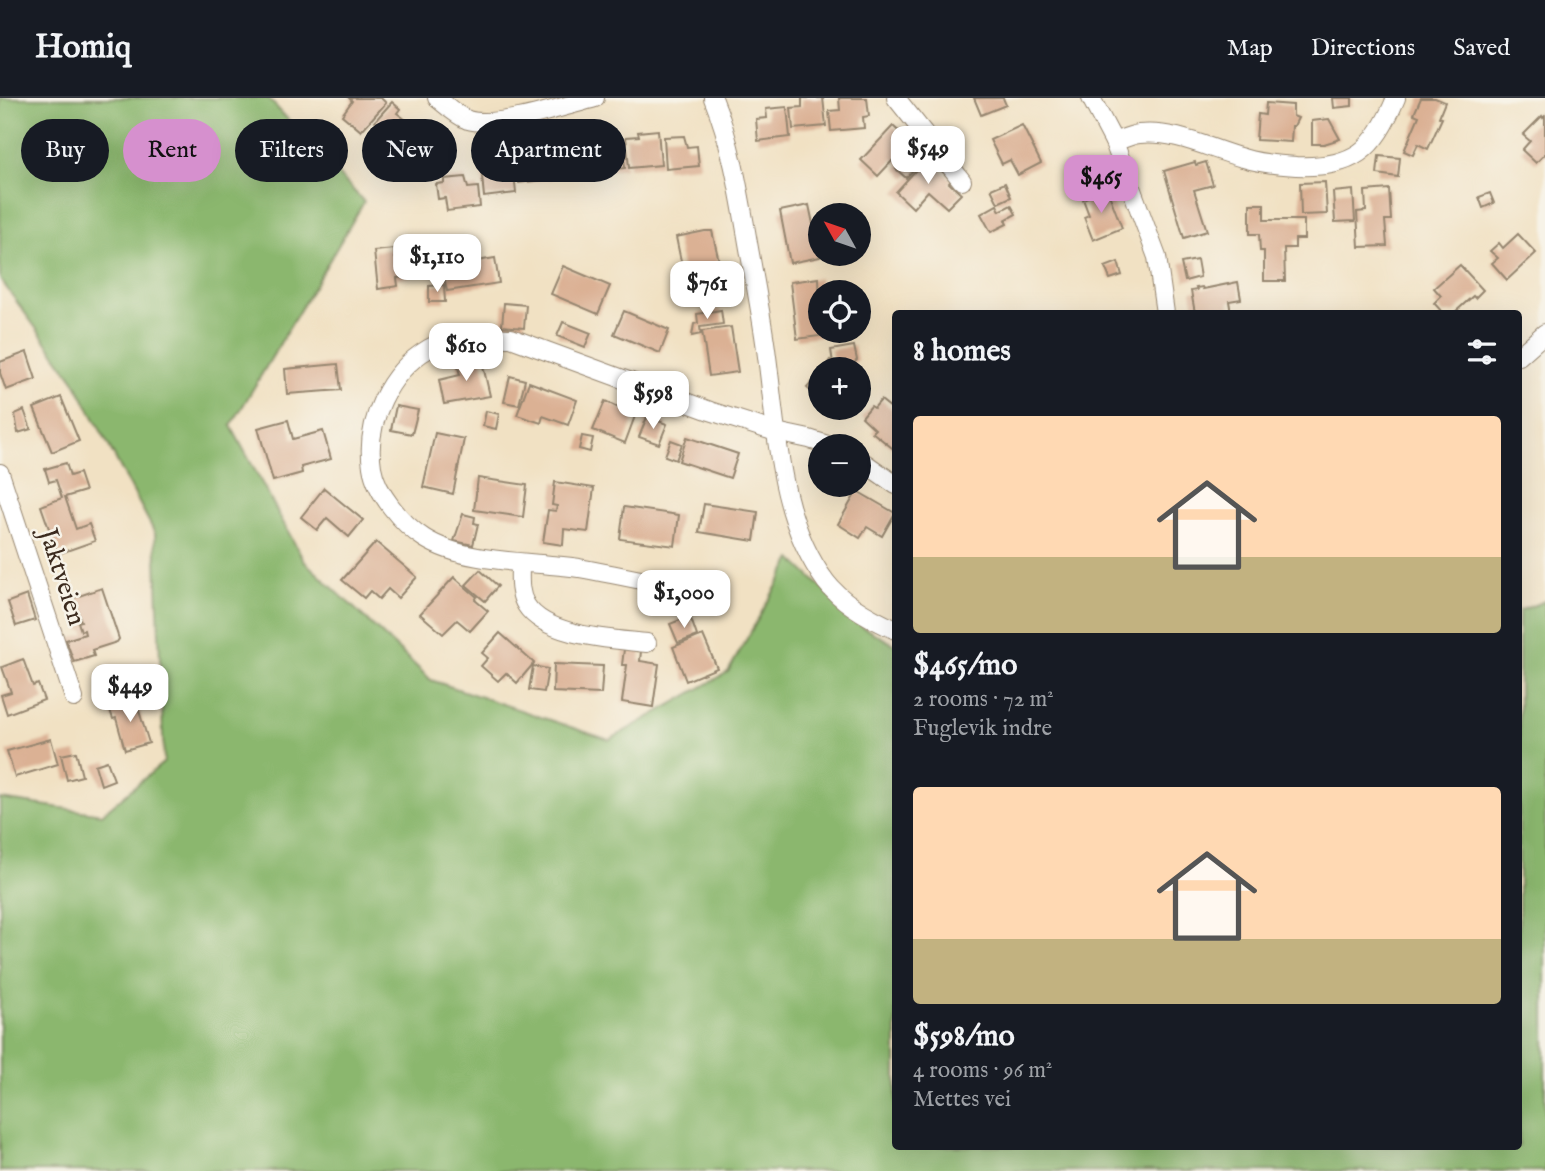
<!DOCTYPE html>
<meta charset="utf-8">
<style>
:root{--surface:#171b24;--page:#20242c;--text:#f1f3f6;--muted:#9ea1a6;--line:#363941;--accent:#d690ce}
body{margin:0;font-family:"IM FELL English",serif;background:var(--page);color:var(--text);height:100vh;display:flex;flex-direction:column;font-size:26px;white-space:nowrap}
*{box-sizing:border-box;margin:0}
p{font-size:23px;color:var(--muted)}
.icon{flex:none;width:38px;height:38px;fill:none;stroke:currentColor;stroke-width:2;stroke-linecap:round;stroke-linejoin:round}
.map{position:relative;flex:1;overflow:hidden}
.details{position:absolute;left:892px;top:212px;width:630px;height:840px;display:flex;flex-direction:column;background:var(--surface);border-radius:7px;box-shadow:0 7px 28px #0002}
.details>*{flex:none}
.guide{position:absolute;left:21px;top:21px;width:665px;height:63px;display:flex;gap:14px}
.needle{width:46px;rotate:310deg}
.controls{position:absolute;left:808px;top:105px;display:grid;gap:14px}
.controls a{display:grid;place-items:center;width:63px;height:63px;border-radius:50%;background:var(--surface);box-shadow:0 7px 28px #0002;font-size:35px}
.price{position:absolute;translate:-50% -60px;padding:0 16px;border-radius:14px;background:#fff;color:#222;font-size:23px;line-height:46px;filter:drop-shadow(0 2px 4px #0008)}
.price::after{content:'';position:absolute;left:50%;top:42px;width:21px;height:16px;margin-left:-10px;background:inherit;clip-path:polygon(0 0,100% 0,50% 100%)}
.price.on{background:var(--accent);color:#111}
ul{padding:0;list-style:none}
li{display:grid;align-content:center;gap:14px;height:371px;padding:0 21px}
li span{display:grid;place-items:center;height:217px;border-radius:7px;color:#555}
li>.icon{margin-inline-start:auto}
span .icon{width:126px;height:126px;fill:#fffc;stroke-width:1}
li b{font-size:30px}
h2{display:flex;justify-content:space-between;align-items:center;height:84px;padding:0 21px;font-size:30px}
.chip{padding:0 24px;border-radius:32px;background:var(--surface);box-shadow:0 7px 28px #0002;font-size:24px;line-height:63px}
.chip.on{background:var(--accent);color:#111}
header{display:flex;align-items:center;gap:42px;box-sizing:border-box;height:98px;padding:0 35px;background:var(--surface);border-bottom:2px solid var(--line)}
header strong{font-size:33px}
nav{display:flex;gap:38px;margin-inline-start:auto;font-size:24px}
.map>svg:first-child{display:block}
</style>
<header>
<strong>Homiq</strong>
<nav><a>Map</a><a>Directions</a><a>Saved</a></nav>
</header>
<div class="map">
<svg width="1545" height="1073" viewBox="0 0 1545 1073">
<rect width="100%" height="100%" fill="#f7f3e8"/>
<filter id="ink" filterUnits="userSpaceOnUse"><feTurbulence type="fractalNoise" baseFrequency=".0143" numOctaves="2"/><feDisplacementMap in="SourceGraphic" scale="14" xChannelSelector="R" yChannelSelector="G"/><feConvolveMatrix kernelMatrix="1 2 1 2 8 2 1 2 1" color-interpolation-filters="sRGB"/></filter>
<filter id="wash" filterUnits="userSpaceOnUse"><feTurbulence type="fractalNoise" baseFrequency=".00686" numOctaves="4" result="noise"/><feDisplacementMap in="SourceGraphic" scale="28" xChannelSelector="R" yChannelSelector="G"/><feGaussianBlur stdDeviation="1.57" result="paint"/><feColorMatrix in="noise" values="0 0 0 0 0 0 0 0 0 0 0 0 0 0 0 0 0 1.4 0 .05"/><feComposite in="paint" operator="in"/></filter>
<g filter="url(#wash)">
<rect width="100%" height="100%" fill="#f1e1c3"/>
<path fill="#8bb76e" stroke="#637046" stroke-width="2" d="M0 0H268L364 104 231 328 304 463 431 582 609 642 728 574 792 461 864 530 896 547V1048H1519V513L1545 503V1073H0V701L102 716 164 664 155 435 74 282 0 181Z"/>
<g id="blocks">
<g fill="#dbb194">
<path d="M349 0H381L386 5 361 33 342 17 352 3Z"/>
<path d="M802 0H823L826 28 793 31 791 10 802 9Z"/>
<path d="M839 0H867L869 18 863 19 864 30 831 33 829 13 840 12Z"/>
<path d="M974 0H1003L1006 7 981 17Z"/>
<path d="M1333 0H1352V8L1334 10Z"/>
<path d="M1421 0H1435L1445 4 1439 19 1442 20 1428 51 1418 46 1413 57 1404 53 1419 18 1414 16Z"/>
<path d="M392 4 400 11 397 15 416 30 398 51 377 34 382 29 375 23Z"/>
<path d="M1266 5 1293 7V18L1298 20 1294 28H1292L1291 44 1256 42 1258 16 1265 17Z"/>
<path d="M787 9 790 39 758 43 756 21 767 20 766 11Z"/>
<path d="M1542 18 1543 20 1545 18V56L1536 65 1522 52 1530 43 1523 37Z"/>
<path d="M1329 21 1340 41 1324 46H1312V23Z"/>
<path d="M1022 27 1041 65 1018 77 1010 62 1002 66 990 42Z"/>
<path d="M893 28 918 51 914 55 922 62 906 80 896 71 900 67 894 61 878 78 861 62Z"/>
<path d="M658 32 661 67 629 70 626 39 639 38 638 34Z"/>
<path d="M684 38 687 49 697 48 699 68 666 71 664 39Z"/>
<path d="M610 39 612 51 623 50 625 70 593 74 590 41Z"/>
<path d="M574 45 576 56 586 55 588 75 555 79 554 47Z"/>
<path d="M536 50 539 62 549 60 552 81 519 85 516 52Z"/>
<path d="M1379 58 1400 60 1398 79 1377 76Z"/>
<path d="M927 60 952 82 949 85 961 96 947 110 928 93 913 110 896 94Z"/>
<path d="M1195 64 1196 67 1206 64 1213 87 1194 92 1207 133 1184 140 1164 73Z"/>
<path d="M501 65 503 76 514 75 516 95 484 99 481 67Z"/>
<path d="M465 79 468 90 478 89 480 109 447 113 445 100 438 101 436 86 444 85V81Z"/>
<path d="M1325 84 1327 116 1301 117 1300 85Z"/>
<path d="M1005 85 1011 99 998 105 991 91Z"/>
<path d="M1107 91 1122 130 1093 142 1084 119 1089 117 1083 101Z"/>
<path d="M1389 91 1391 122H1385L1387 148 1359 149 1357 114 1366 113 1365 93Z"/>
<path d="M1353 92 1355 123 1335 124 1333 94Z"/>
<path d="M1490 95 1494 105 1483 110 1479 99Z"/>
<path d="M1250 106H1264V122H1304V141H1295V150H1284L1285 183H1264V153H1260L1259 136H1250Z"/>
<path d="M809 107 820 159 790 165 780 113Z"/>
<path d="M997 107 1000 113 1011 107 1016 116 1005 122 1007 126 991 134 981 116Z"/>
<path d="M705 133H712L719 163 715 164 719 181 694 187 691 172 683 173 676 139Z"/>
<path d="M1518 136 1536 155 1507 182 1492 165 1498 160 1490 153 1499 145 1503 150Z"/>
<path d="M394 151 395 160 413 158 415 178 397 180 398 188 378 191 374 153Z"/>
<path d="M495 160 499 185 447 193 444 179 450 178 448 168Z"/>
<path d="M1197 162 1200 179 1185 183 1181 165Z"/>
<path d="M1118 164 1122 177 1110 181 1105 169Z"/>
<path d="M1460 167 1483 192 1475 200 1473 198 1454 215H1443L1434 205 1441 198 1434 190Z"/>
<path d="M563 168 610 188 598 216 551 196Z"/>
<path d="M819 180 821 233H826L827 237 797 241 790 184Z"/>
<path d="M1238 184 1241 201 1229 203 1231 215H1195L1191 193 1197 192 1196 190 1202 189 1203 191Z"/>
<path d="M444 187 445 204H429V188Z"/>
<path d="M504 205 526 207 524 230 502 228Z"/>
<path d="M721 212 723 226 700 229 701 236 692 238 694 226 698 225 697 216Z"/>
<path d="M624 213 669 232 660 255 614 236Z"/>
<path d="M563 224 591 235 585 249 557 238Z"/>
<path d="M731 229 738 274 709 278 702 233Z"/>
<path d="M854 248 857 262 854 265 834 266 841 271H823L830 262 833 265 831 252Z"/>
<path d="M27 254 36 281 6 292 0 275V264Z"/>
<path d="M481 259 490 298 444 306 439 282 460 277 457 265Z"/>
<path d="M338 266 341 292 287 296 285 271Z"/>
<path d="M821 274V302L807 290Z"/>
<path d="M510 278 525 282 519 307 504 304Z"/>
<path d="M529 284 577 302 568 327 543 318 541 325 517 317Z"/>
<path d="M61 299 79 343 52 354 34 310Z"/>
<path d="M881 302 896 314V353L872 334 875 331 862 319 871 308 874 310Z"/>
<path d="M605 303 635 318 625 345 593 332Z"/>
<path d="M396 308 418 312 412 336 391 332Z"/>
<path d="M24 312 31 331 18 335 15 316Z"/>
<path d="M486 313 499 316 496 331 483 328Z"/>
<path d="M647 319 667 326 659 346 639 339Z"/>
<path d="M288 322 293 341 323 333 331 361 301 369 302 375 273 383 258 330Z"/>
<path d="M435 335 464 341 453 396 423 389Z"/>
<path d="M582 338 593 340 590 354 579 351Z"/>
<path d="M687 339 738 356 730 380 679 363Z"/>
<path d="M671 342 682 346 676 362 665 358Z"/>
<path d="M66 365 70 378 79 375 85 393 65 399 76 431 89 426 95 443 58 456 41 408 62 400 56 382 49 384 45 371Z"/>
<path d="M478 380 527 387 523 419 474 412Z"/>
<path d="M555 384 594 390 588 434 564 431 563 447 543 444 548 412 556 413 557 408 552 407Z"/>
<path d="M324 390 363 422 349 439 327 420 317 432 301 419Z"/>
<path d="M857 393 895 415 882 438 867 429 860 440 838 426Z"/>
<path d="M704 406 758 414 754 443 699 434Z"/>
<path d="M624 409 679 417 675 448 620 441Z"/>
<path d="M463 416 475 419 474 425 478 426 473 447 454 443Z"/>
<path d="M376 444 417 479 398 500 388 491 379 501 370 493 364 500 342 482Z"/>
<path d="M480 472 498 488 485 503 466 487Z"/>
<path d="M454 479 477 499 475 502 488 513 470 533 457 522 443 536 420 516Z"/>
<path d="M102 490 119 541 117 544 92 552 94 558 74 564 66 542 85 536 84 532 81 533 78 524 81 523 73 500Z"/>
<path d="M27 497 35 522 16 528 8 504Z"/>
<path d="M690 518 697 538 678 545 670 526Z"/>
<path d="M500 535 534 565 517 585 506 575 498 583 481 568 488 560 482 555Z"/>
<path d="M703 537 717 570 686 583 673 549Z"/>
<path d="M624 551 641 553 640 563 659 566 653 609 622 604 627 567H622Z"/>
<path d="M23 561 33 588 38 586 44 602 7 616 1 597 11 594 2 569Z"/>
<path d="M554 566 603 568 601 596 553 594Z"/>
<path d="M533 568 548 571 544 594 529 592Z"/>
<path d="M135 600 149 645 125 652 116 620 113 621 110 612 113 611 111 608Z"/>
<path d="M51 641 58 666 15 679 7 653Z"/>
<path d="M76 654 82 678 67 682 61 657Z"/>
<path d="M107 663 114 682 101 687 95 667Z"/>
</g>
</g>
</g>
<g filter="url(#ink)">
<use href="#blocks" fill-opacity="0" stroke="#968670" stroke-width="2"/>
<g fill="none" stroke-linecap="round" stroke-linejoin="round">
<g stroke="#968670" stroke-width="20">
<g id="street">
<path d="M437 0C446 7 457 18 468 22 497 31 564 8 595 0"/>
<path d="M713 0C731 44 739 92 747 139 753 174 760 209 765 244 777 324 776 417 826 484 843 506 871 521 896 532"/>
<path d="M896 0 962 83"/>
<path d="M1091 0 1114 44 1157 159 1165 215"/>
<path d="M1114 44C1122 41 1131 37 1139 36 1175 32 1210 51 1243 60 1259 65 1279 67 1296 68 1354 70 1374 53 1396 0"/>
<path d="M1519 258 1545 235"/>
<path d="M859 361 896 387"/>
<path d="M0 375 74 600"/>
<path d="M520 465C520 479 518 494 526 507 546 539 613 541 647 545"/>
<path d="M699 494C659 486 619 477 579 470 532 463 465 466 424 440 402 426 376 395 372 369 365 324 389 274 428 251 452 236 483 239 511 240L710 313 776 334 809 341 831 348"/>
</g>
</g>
<use href="#street" stroke="#fff" stroke-width="18"/>
</g>
</g>
<g text-anchor="middle" dominant-baseline="central" stroke-width="5" stroke-linejoin="round" paint-order="stroke">
<g font-size="26" fill="#3b2a1e" stroke="#f7f3e8">
<text transform="translate(62 479) rotate(72)">Jaktveien</text>
</g>
</g>
</svg>
<div class="controls">
<a><svg class="needle" viewBox="-14 -14 28 28"><path d="M0-13l5 13h-10z" fill="#e53935"/><path d="M0 13l5-13h-10z" fill="#9ea1a6"/></svg></a>
<a><svg class="icon" aria-label="locate" viewBox="0 0 24 24"><circle cx="12" cy="12" r="6"/><path d="M12 2v4M12 18v4M2 12h4M18 12h4"/></svg></a>
<a>+</a>
<a>−</a>
</div>
<b class="price" style="left:928px;top:88px">$549</b>
<b class="price on" style="left:1101px;top:117px">$465</b>
<b class="price" style="left:437px;top:196px">$1,110</b>
<b class="price" style="left:707px;top:223px">$761</b>
<b class="price" style="left:466px;top:285px">$610</b>
<b class="price" style="left:653px;top:333px">$598</b>
<b class="price" style="left:684px;top:532px">$1,000</b>
<b class="price" style="left:130px;top:626px">$449</b>
<div class="guide">
<a class="chip">Buy</a>
<a class="chip on">Rent</a>
<a class="chip">Filters</a>
<a class="chip">New</a>
<a class="chip">Apartment</a>
</div>
<section class="details">
<h2>8 homes<svg class="icon" aria-label="filters" viewBox="0 0 24 24"><path d="M4 7h16M4 17h16"/><circle cx="9" cy="7" r="2"/><circle cx="15" cy="17" r="2"/></svg></h2>
<ul>
<li><span style="background:linear-gradient(#ffd9b3 65%,#c2b280 0)"><svg class="icon" aria-label="home" viewBox="0 0 24 24"><path d="M3 11l9-7 9 7M6 9v11h12V9"/></svg></span><div><b>$465/mo</b><p>2 rooms · 72 m²</p><p>Fuglevik indre</p></div></li>
<li><span style="background:linear-gradient(#ffd9b3 70%,#c2b280 0)"><svg class="icon" aria-label="home" viewBox="0 0 24 24"><path d="M3 11l9-7 9 7M6 9v11h12V9"/></svg></span><div><b>$598/mo</b><p>4 rooms · 96 m²</p><p>Mettes vei</p></div></li>
</ul>
</section>
</div>
